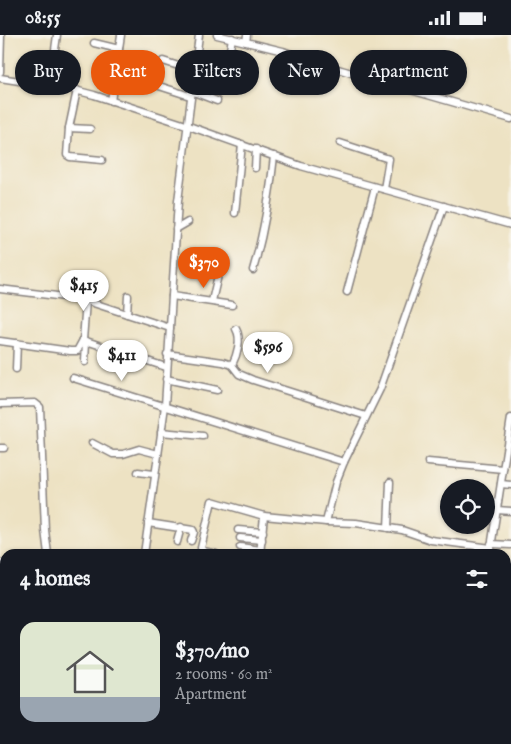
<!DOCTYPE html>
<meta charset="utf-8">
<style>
:root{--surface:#171b24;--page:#242831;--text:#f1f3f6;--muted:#9ea1a6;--accent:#ea580c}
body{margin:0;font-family:"IM FELL English",serif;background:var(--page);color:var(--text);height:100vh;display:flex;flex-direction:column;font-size:19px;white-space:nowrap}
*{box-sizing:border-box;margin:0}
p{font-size:16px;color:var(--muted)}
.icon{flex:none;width:28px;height:28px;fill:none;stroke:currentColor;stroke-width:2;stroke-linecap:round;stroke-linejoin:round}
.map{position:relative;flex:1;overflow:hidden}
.sheet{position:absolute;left:0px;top:514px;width:511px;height:196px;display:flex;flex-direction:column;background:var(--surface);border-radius:15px 15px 0 0;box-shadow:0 1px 4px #0004}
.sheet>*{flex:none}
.guide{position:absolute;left:15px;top:15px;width:481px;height:45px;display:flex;gap:10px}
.tools{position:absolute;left:440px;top:444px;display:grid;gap:10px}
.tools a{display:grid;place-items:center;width:55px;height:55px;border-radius:50%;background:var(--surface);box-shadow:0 1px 4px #0004;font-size:25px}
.price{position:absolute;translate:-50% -42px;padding:0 11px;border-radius:18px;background:#fff;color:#222;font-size:16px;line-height:32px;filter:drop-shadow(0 1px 2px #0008)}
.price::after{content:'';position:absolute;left:50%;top:30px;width:15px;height:11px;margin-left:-8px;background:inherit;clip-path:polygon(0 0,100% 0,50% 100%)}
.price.on{background:var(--accent);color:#fff}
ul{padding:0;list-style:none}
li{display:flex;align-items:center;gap:15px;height:125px;padding:0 20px}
li span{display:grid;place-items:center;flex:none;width:140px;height:100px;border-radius:15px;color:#555}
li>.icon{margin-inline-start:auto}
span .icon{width:60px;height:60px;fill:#fffc;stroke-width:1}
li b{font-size:21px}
h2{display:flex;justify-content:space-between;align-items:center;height:60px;padding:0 20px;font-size:21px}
.tag{padding:0 18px;border-radius:22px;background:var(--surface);box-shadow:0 1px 4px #0004;font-size:18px;line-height:45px}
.tag.on{background:var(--accent);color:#fff}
.status{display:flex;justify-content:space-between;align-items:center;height:35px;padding:0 25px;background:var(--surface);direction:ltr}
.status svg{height:14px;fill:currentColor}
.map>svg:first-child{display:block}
</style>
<div class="status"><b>08:55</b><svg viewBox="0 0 49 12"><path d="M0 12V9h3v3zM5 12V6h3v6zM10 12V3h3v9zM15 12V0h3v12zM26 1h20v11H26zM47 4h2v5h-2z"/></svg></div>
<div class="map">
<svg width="511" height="709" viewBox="0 0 511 709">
<rect width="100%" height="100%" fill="#f7f3e8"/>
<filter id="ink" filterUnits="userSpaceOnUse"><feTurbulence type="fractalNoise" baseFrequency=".02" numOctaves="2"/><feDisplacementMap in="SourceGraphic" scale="10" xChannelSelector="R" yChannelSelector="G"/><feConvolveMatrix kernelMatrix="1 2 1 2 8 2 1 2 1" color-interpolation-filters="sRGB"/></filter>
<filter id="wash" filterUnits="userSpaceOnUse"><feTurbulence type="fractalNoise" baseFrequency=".0096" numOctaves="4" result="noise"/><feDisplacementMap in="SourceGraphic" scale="20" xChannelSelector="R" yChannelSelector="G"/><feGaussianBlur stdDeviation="1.12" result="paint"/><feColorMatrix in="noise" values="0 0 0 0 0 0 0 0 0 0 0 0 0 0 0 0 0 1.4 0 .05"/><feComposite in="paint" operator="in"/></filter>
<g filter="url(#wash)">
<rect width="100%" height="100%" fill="#ede2c3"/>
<rect fill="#40abbf" stroke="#31667d" x="45" y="705" width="54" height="4"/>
</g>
<g filter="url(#ink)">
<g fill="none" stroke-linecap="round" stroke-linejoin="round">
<g stroke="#88827f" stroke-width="9">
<g id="street">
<path d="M217 0 246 7 247 0"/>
<path d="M246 7 283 16 310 26 511 84"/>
<path d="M94 8 119 14"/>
<path d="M163 26 194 36"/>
<path d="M228 26 232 3"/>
<path d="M0 37 1 0"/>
<path d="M116 37 190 61"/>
<path d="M0 43 71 54 94 60 186 90 301 131 511 190"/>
<path d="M50 51 57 0"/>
<path d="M325 54 328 31"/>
<path d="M77 55 69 93 67 120 70 122 102 125"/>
<path d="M191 56 217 66"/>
<path d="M111 66 121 0"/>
<path d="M69 93 90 94"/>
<path d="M340 108 389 124 384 154"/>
<path d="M255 133 256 114"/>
<path d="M235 178 242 109"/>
<path d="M176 194 188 187"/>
<path d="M253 235C264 197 270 160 274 121"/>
<path d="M0 254 81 264 170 293"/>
<path d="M347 257 375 152"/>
<path d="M172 261 232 270"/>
<path d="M212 266 219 236"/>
<path d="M127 279 128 261"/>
<path d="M83 305 166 332"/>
<path d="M0 306 70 316H77L83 305 86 266"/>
<path d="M167 319 223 327 232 330 239 339 253 345 366 381"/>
<path d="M85 327 86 307"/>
<path d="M232 330C237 320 242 304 236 294"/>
<path d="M16 334 17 308"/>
<path d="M73 343 344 427"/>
<path d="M166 344 217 355"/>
<path d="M0 369 35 368 40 372 45 495 48 519"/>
<path d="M161 397 203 401"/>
<path d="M92 408 113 419H123L139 414 158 419"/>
<path d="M0 413H4"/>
<path d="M428 427 503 434"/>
<path d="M138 437 154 439"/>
<path d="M501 449 511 450"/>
<path d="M497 475 511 476"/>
<path d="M326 487 336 447 344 427 380 354 444 171"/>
<path d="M148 488 193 495 194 497 191 506"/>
<path d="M388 493 390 447"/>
<path d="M238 495 263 497"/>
<path d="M240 503 262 505"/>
<path d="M177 507 181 492"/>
<path d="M491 509 511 510"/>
<path d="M240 512 261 515"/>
<path d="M144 519 165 371 178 166 199 0"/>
<path d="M216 519 203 516 201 513 212 466 264 481 326 487 356 488 402 495 431 505 491 513"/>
<path d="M260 519 264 481"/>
<path d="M490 519 511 383"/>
<path d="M0 528H5"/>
<path d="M0 592 5 559"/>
<path d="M506 629H511"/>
<path d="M0 635H5"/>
<path d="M506 695 511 694"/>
<path d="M252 705 272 709"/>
<path d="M327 705V709"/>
<path d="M40 709V705"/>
<path d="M131 709V705"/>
<path d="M233 709 234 705"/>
<path d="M369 709 396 705H429"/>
<path d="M453 709 454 705"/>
</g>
</g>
<use href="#street" stroke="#fff" stroke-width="6"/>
</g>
</g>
</svg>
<div class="tools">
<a><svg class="icon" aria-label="locate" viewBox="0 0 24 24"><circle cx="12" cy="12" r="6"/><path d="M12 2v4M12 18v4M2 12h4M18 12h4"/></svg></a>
</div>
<b class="price on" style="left:204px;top:254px">$370</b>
<b class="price" style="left:84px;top:277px">$415</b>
<b class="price" style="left:268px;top:339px">$596</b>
<b class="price" style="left:122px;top:347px">$411</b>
<div class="guide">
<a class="tag">Buy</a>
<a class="tag on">Rent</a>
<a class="tag">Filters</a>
<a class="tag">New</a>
<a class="tag">Apartment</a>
</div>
<section class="sheet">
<h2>4 homes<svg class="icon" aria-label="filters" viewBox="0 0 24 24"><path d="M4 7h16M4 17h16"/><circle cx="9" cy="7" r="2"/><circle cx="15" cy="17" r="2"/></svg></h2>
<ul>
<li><span style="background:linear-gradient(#dfe7d0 75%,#9aa5b1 0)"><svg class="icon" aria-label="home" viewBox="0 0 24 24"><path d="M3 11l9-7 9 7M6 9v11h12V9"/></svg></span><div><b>$370/mo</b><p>2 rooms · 60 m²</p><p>Apartment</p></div></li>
</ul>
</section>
</div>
